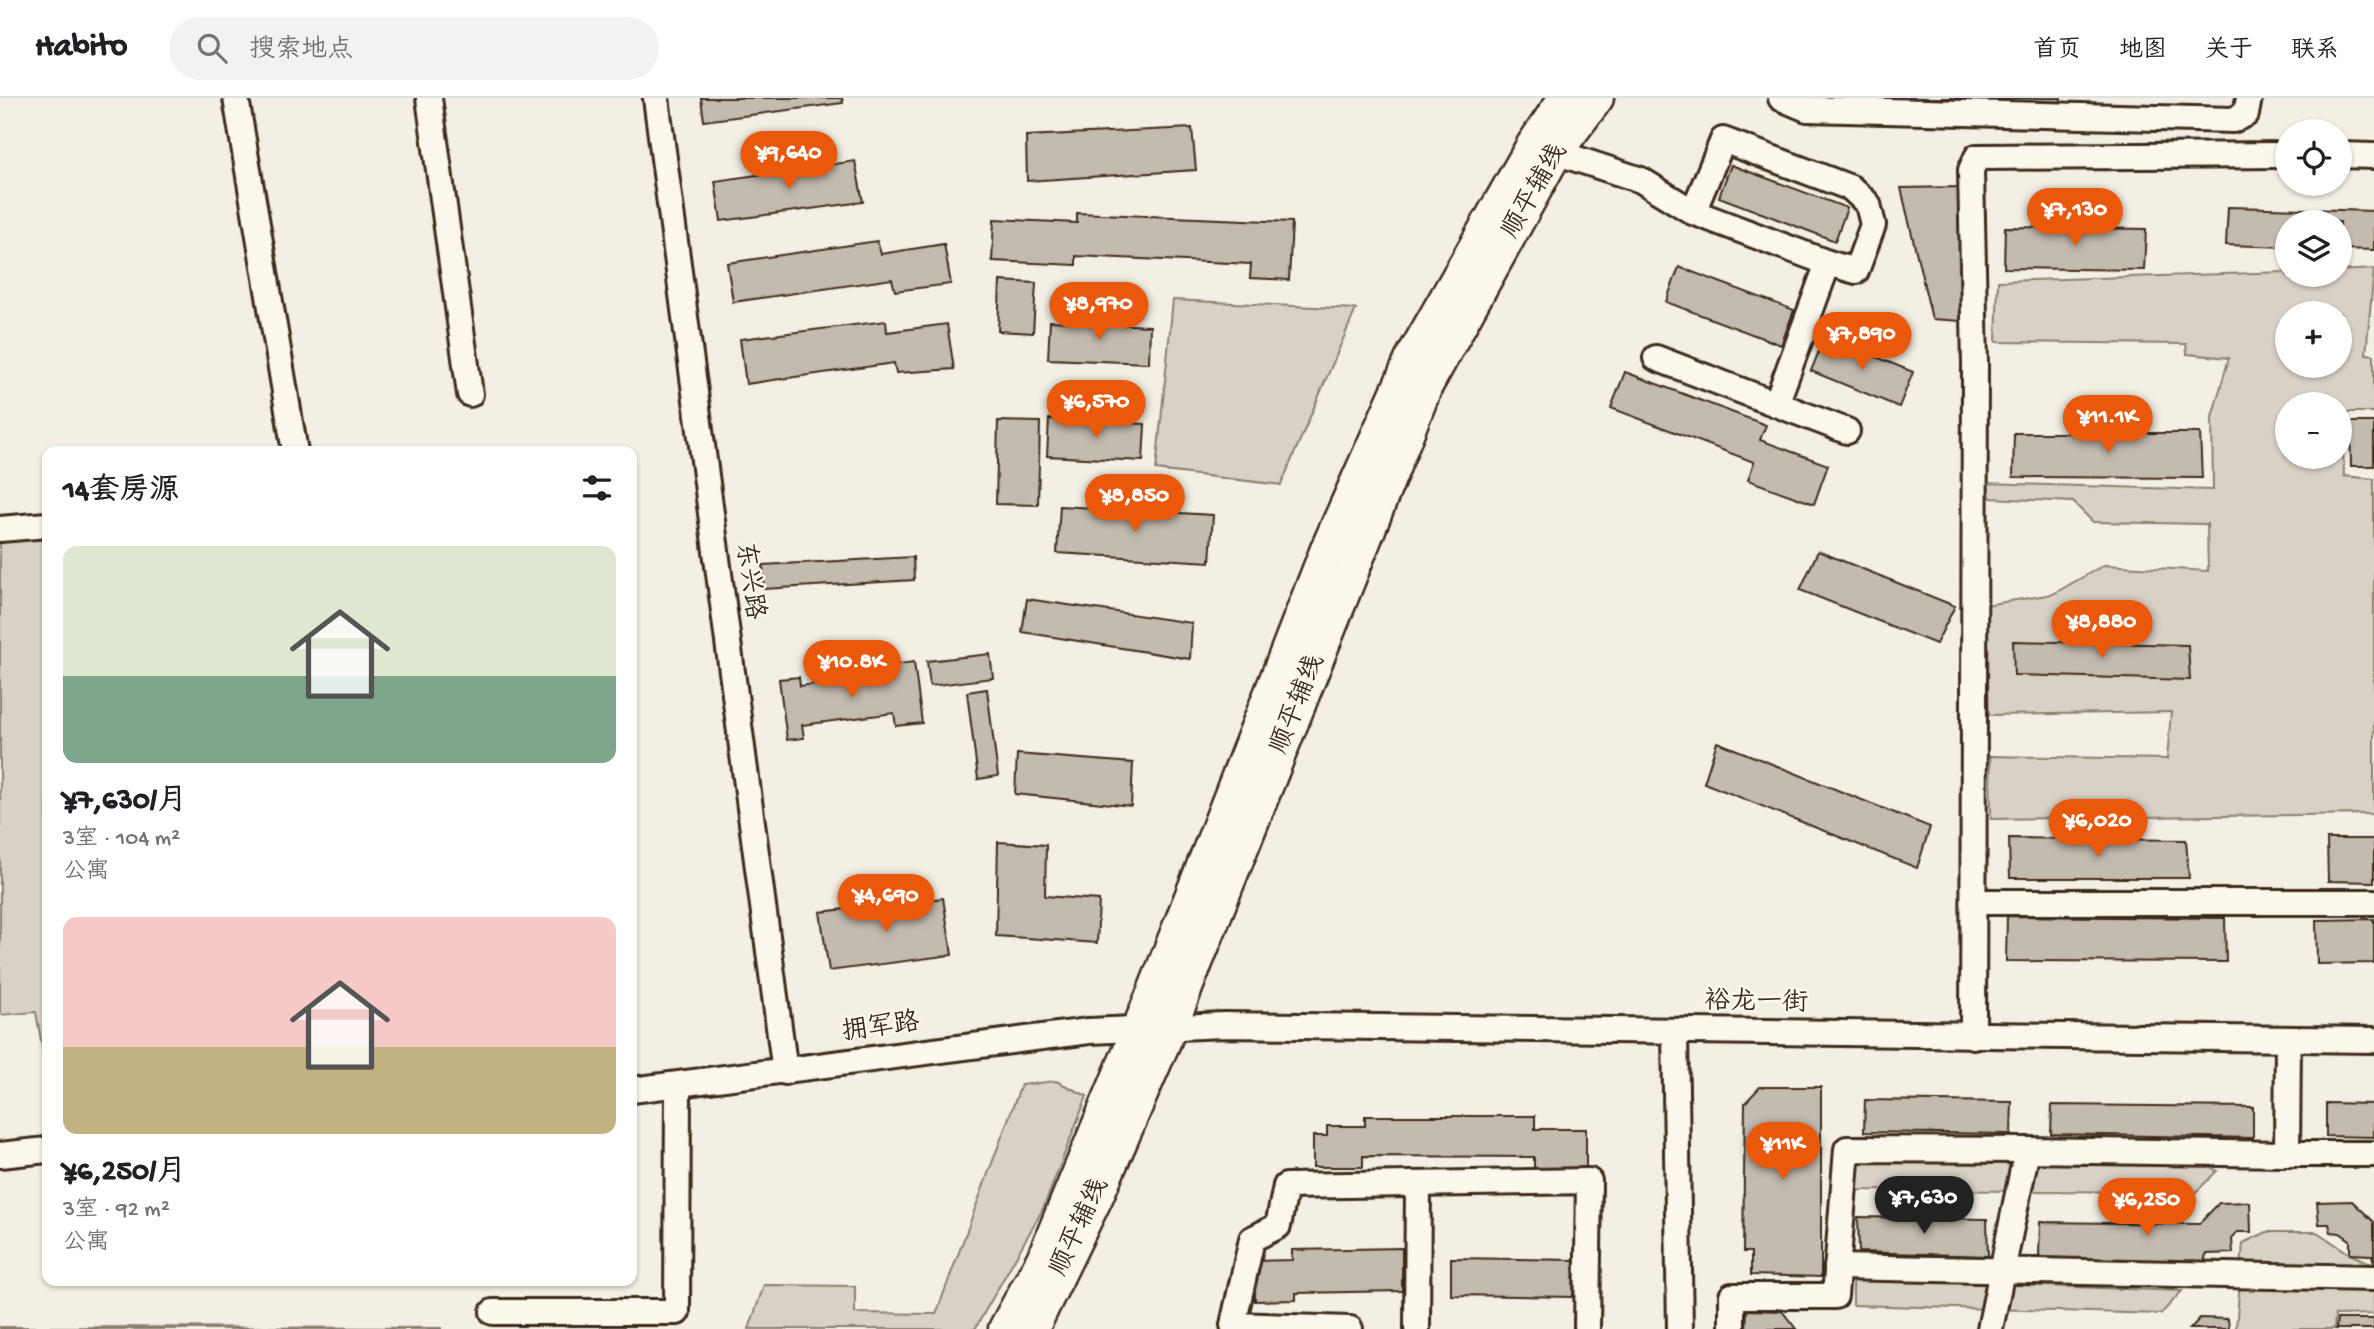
<!DOCTYPE html>
<html lang="zh">
<meta charset="utf-8">
<style>
:root{--surface:#fff;--page:#f2f2f2;--text:#202124;--muted:#757577;--line:#e0e0e0;--accent:#ea580c}
body{margin:0;font-family:"Gochi Hand","LXGW WenKai TC",sans-serif;background:var(--page);color:var(--text);height:100vh;display:flex;flex-direction:column;font-size:26px;white-space:nowrap}
*{box-sizing:border-box;margin:0}
p{font-size:23px;color:var(--muted)}
.icon{flex:none;width:38px;height:38px;fill:none;stroke:currentColor;stroke-width:2;stroke-linecap:round;stroke-linejoin:round}
.map{position:relative;flex:1;overflow:hidden}
.sheet{position:absolute;left:42px;top:348px;width:595px;height:840px;display:flex;flex-direction:column;background:var(--surface);border-radius:14px;box-shadow:0 2px 5px #0004}
.sheet>*{flex:none}
.buttons{position:absolute;left:2275px;top:21px;display:grid;gap:14px}
.buttons a{display:grid;place-items:center;width:77px;height:77px;border-radius:50%;background:var(--surface);box-shadow:0 2px 5px #0004;font-size:35px}
.price{position:absolute;translate:-50% -60px;padding:0 16px;border-radius:24px;background:var(--accent);color:#fff;font-size:23px;line-height:46px;filter:drop-shadow(0 2px 4px #0008)}
.price::after{content:'';position:absolute;left:50%;top:42px;width:21px;height:16px;margin-left:-10px;background:inherit;clip-path:polygon(0 0,100% 0,50% 100%)}
.price.active{background:#222;color:#fff}
ul{padding:0;list-style:none}
li{display:grid;align-content:center;gap:14px;height:371px;padding:0 21px}
li span{display:grid;place-items:center;height:217px;border-radius:14px;color:#555}
li>.icon{margin-inline-start:auto}
span .icon{width:126px;height:126px;fill:#fffc;stroke-width:1}
li b{font-size:30px}
h2{display:flex;justify-content:space-between;align-items:center;height:84px;padding:0 21px;font-size:30px}
header{display:flex;align-items:center;gap:42px;box-sizing:border-box;height:98px;padding:0 35px;background:var(--surface);border-bottom:2px solid var(--line)}
header strong{font-size:33px}
nav{display:flex;gap:38px;margin-inline-start:auto;font-size:24px}
.search{width:490px;height:63px;background:var(--page);display:flex;align-items:center;gap:18px;box-sizing:border-box;padding:0 24px;border-radius:38px;color:var(--muted);font-size:26px}
.map>svg:first-child{display:block}
</style>
<header>
<strong>Habito</strong>
<div class="search"><svg class="icon" aria-label="search" viewBox="0 0 24 24"><circle cx="10" cy="10" r="6"/><path d="M15 15l6 6"/></svg>搜索地点</div>
<nav><a>首页</a><a>地图</a><a>关于</a><a>联系</a></nav>
</header>
<div class="map">
<svg width="2374" height="1231" viewBox="0 0 2374 1231">
<rect width="100%" height="100%" fill="#f3efe4"/>
<filter id="ink" filterUnits="userSpaceOnUse"><feTurbulence type="fractalNoise" baseFrequency=".0143" numOctaves="2"/><feDisplacementMap in="SourceGraphic" scale="14" xChannelSelector="R" yChannelSelector="G"/><feConvolveMatrix kernelMatrix="1 2 1 2 8 2 1 2 1" color-interpolation-filters="sRGB"/></filter>
<g filter="url(#ink)">
<g fill="#d8d1c6" stroke="#8a7e72" stroke-width="2" fill-rule="evenodd">
<path d="M2374 171 2366 256 2374 257V314H2342L2344 378 2374 381V716L1991 721 1990 658 2167 661 2171 614 1989 617 1985 507 2053 496 2104 467 2208 473 2207 426 2093 424 2073 404 1991 400 1984 385 2213 392 2212 319 2229 260 2187 256 2186 246 1996 244 1998 183 2287 174V177H2340V173ZM2287 215H2340V268H2287ZM2287 306H2340V359H2287Z"/>
<path d="M1173 202 1356 211 1281 387 1156 372Z"/>
<path d="M47 427V976L36 914 0 917V431Z"/>
<path d="M1056 983 1087 998 1043 1111 975 1231H749L764 1187 855 1188V1215L936 1216 1021 987Z"/>
<path d="M2195 1059 2217 1073 2196 1094 1852 1092 1851 1061Z"/>
<path d="M2267 1134H2317L2350 1156 2374 1167V1216L2335 1217 2334 1231H2236L2243 1145Z"/>
<path d="M1853 1181 2182 1193 2161 1216 1853 1207Z"/>
<path d="M0 1229 441 1230V1231H0Z"/>
</g>
<g fill="#c3bbb0" stroke="#3b2a1e" stroke-width="2">
<path d="M701 0H842L843 5 704 23Z"/>
<path d="M1852 0H2061L2060 9Z"/>
<path d="M1192 30 1196 72 1027 83 1026 38Z"/>
<path d="M855 63 863 104 721 123 715 83Z"/>
<path d="M1731 67 1847 110 1835 143 1719 99Z"/>
<path d="M1961 89V223L1932 221 1901 90Z"/>
<path d="M2228 109 2374 113V152L2340 151V124H2287V149L2226 147Z"/>
<path d="M1077 115 1292 124 1289 182 1250 180 1251 166 1076 158V167L992 163 994 121 1077 125Z"/>
<path d="M2005 129 2146 131 2144 172 2004 170Z"/>
<path d="M877 143 881 156 944 146 951 186 895 193 892 181 733 204 727 165Z"/>
<path d="M1679 169 1794 212 1781 247 1666 204Z"/>
<path d="M1000 183 1036 185 1033 235 998 233Z"/>
<path d="M886 223 887 234 947 226 954 271 896 275 894 265 746 286 740 241Z"/>
<path d="M1050 223 1150 228 1149 265 1048 261Z"/>
<path d="M1825 238 1913 274 1899 309 1811 273Z"/>
<path d="M1625 274 1766 327 1760 342 1828 367 1814 406 1748 382 1754 364 1611 310Z"/>
<path d="M1049 321 1145 326 1143 363 1047 358Z"/>
<path d="M998 323 1040 324 1038 407 996 406Z"/>
<path d="M2350 324H2374V368H2351Z"/>
<path d="M2014 335H2200L2202 380 2013 379Z"/>
<path d="M1060 408 1213 417 1210 464 1057 455Z"/>
<path d="M1818 453 1955 508 1936 546 1800 492Z"/>
<path d="M913 459 914 482 764 491 763 467Z"/>
<path d="M1027 501 1192 525 1190 561 1022 534Z"/>
<path d="M2013 543 2188 547 2190 582 2014 577Z"/>
<path d="M990 556 993 580 930 588 927 563Z"/>
<path d="M914 564 922 625 896 628 894 615 802 627 804 640 787 642 779 581 799 579 800 588 891 576 890 567Z"/>
<path d="M987 591 998 678 978 681 967 594Z"/>
<path d="M1717 644 1930 729 1917 770 1704 685Z"/>
<path d="M1017 656 1133 665 1131 708 1015 696Z"/>
<path d="M2009 740 2186 742 2189 780H2010Z"/>
<path d="M2327 741H2374V784L2328 783Z"/>
<path d="M998 744 1046 747 1045 798 1099 802 1097 845 996 838Z"/>
<path d="M943 800 952 857 829 873 820 814Z"/>
<path d="M2007 818 2225 820 2226 864 2006 863Z"/>
<path d="M2374 821V865L2317 866 2316 822Z"/>
<path d="M1760 989H1821V1179L1751 1177V1154H1743L1745 1005Z"/>
<path d="M1865 1002 2012 1004 2011 1036 1864 1034Z"/>
<path d="M2326 1005 2374 1006V1039L2326 1038Z"/>
<path d="M2052 1007 2253 1009V1040L2051 1036Z"/>
<path d="M1365 1018H1535V1031H1586V1073H1534V1059L1363 1058V1069H1313V1038H1327V1028H1365Z"/>
<path d="M2352 1103 2374 1124V1165L2372 1157 2350 1156V1142L2340 1135 2331 1134 2329 1126H2319L2317 1104Z"/>
<path d="M2250 1104 2251 1134H2237L2232 1141 2233 1155 2206 1156 2204 1166 2039 1159 2040 1124 2199 1126 2219 1105Z"/>
<path d="M1858 1119 1987 1121 1988 1158 1859 1154Z"/>
<path d="M1402 1150V1193L1296 1195V1202L1255 1203V1163L1292 1162V1152Z"/>
<path d="M1451 1160 1574 1162 1573 1199 1451 1197Z"/>
<path d="M1747 1212 1782 1213 1796 1231H1746Z"/>
<path d="M2200 1220 2228 1221 2229 1231H2190Z"/>
<path d="M2337 1221H2374V1231H2336Z"/>
</g>
<g fill="none" stroke-linecap="round" stroke-linejoin="round">
<g stroke="#3b2a1e" stroke-width="30">
<g id="minor">
<path d="M236 0 295 354"/>
<path d="M429 0 470 296"/>
<path d="M656 0 785 974"/>
<path d="M1781 0 1807 11 2233 22 2246 16 2249 0"/>
<path d="M1540 49 1641 82 1693 114 1828 165 1776 306 1656 260"/>
<path d="M2340 57 2374 58"/>
<path d="M1693 114 1723 42 1851 90 1868 106 1873 127 1856 173 1828 165"/>
<path d="M1776 306 1847 333"/>
<path d="M0 431 47 427"/>
<path d="M1974 804H2374"/>
<path d="M1675 935 1680 1231"/>
<path d="M1973 938 1975 267 1971 72 1977 59 2287 57"/>
<path d="M632 992 1089 933 1224 927 2374 942"/>
<path d="M2287 1056H2374"/>
<path d="M0 1057 47 1052"/>
<path d="M1837 1169 2374 1180"/>
<path d="M493 1214H677L678 987"/>
<path d="M1350 1231 1233 1227 1252 1141 1278 1128 1286 1088 1589 1083 1587 1231"/>
<path d="M1417 1231 1418 1086"/>
<path d="M1732 1231V1198H1835L1847 1051 2027 1052"/>
<path d="M1990 1231 2027 1052 2287 1056 2288 941"/>
</g>
</g>
<g stroke="#3b2a1e" stroke-width="37">
<g id="major">
<path d="M1005 1231 1043 1161 1153 896 1327 451 1413 258 1533 47 1565 0"/>
<path d="M1032 1231 1095 1102 1170 930 1426 288 1556 54 1597 0"/>
</g>
</g>
<use href="#minor" stroke="#fbf7ec" stroke-width="24"/>
<use href="#major" stroke="#fbf7ec" stroke-width="32"/>
</g>
</g>
<g text-anchor="middle" dominant-baseline="central" stroke-width="5" stroke-linejoin="round" paint-order="stroke">
<g font-size="26" fill="#3b2a1e" stroke="#fbf7ec">
<text transform="translate(1536 94) rotate(-60)">顺平辅线</text>
<text transform="translate(748 483) rotate(82)">东兴路</text>
<text transform="translate(1299 607) rotate(-68)">顺平辅线</text>
<text transform="translate(1756 906) rotate(1)">裕龙一街</text>
<text transform="translate(881 931) rotate(-8)">拥军路</text>
<text transform="translate(1081 1130) rotate(-65)">顺平辅线</text>
</g>
</g>
</svg>
<div class="buttons">
<a><svg class="icon" aria-label="locate" viewBox="0 0 24 24"><circle cx="12" cy="12" r="6"/><path d="M12 2v4M12 18v4M2 12h4M18 12h4"/></svg></a>
<a><svg class="icon" aria-label="layers" viewBox="0 0 24 24"><path d="M12 4l9 5-9 5-9-5zM3 14l9 5 9-5"/></svg></a>
<a>+</a>
<a>−</a>
</div>
<b class="price" style="left:789px;top:93px">¥9,640</b>
<b class="price" style="left:2075px;top:150px">¥7,130</b>
<b class="price" style="left:1099px;top:244px">¥8,970</b>
<b class="price" style="left:1862px;top:274px">¥7,890</b>
<b class="price" style="left:1096px;top:342px">¥6,570</b>
<b class="price" style="left:2108px;top:357px">¥11.1K</b>
<b class="price" style="left:1135px;top:436px">¥8,850</b>
<b class="price" style="left:2102px;top:562px">¥8,880</b>
<b class="price" style="left:852px;top:602px">¥10.8K</b>
<b class="price" style="left:2098px;top:761px">¥6,020</b>
<b class="price" style="left:886px;top:836px">¥4,690</b>
<b class="price" style="left:1783px;top:1084px">¥11K</b>
<b class="price active" style="left:1924px;top:1138px">¥7,630</b>
<b class="price" style="left:2147px;top:1140px">¥6,250</b>
<section class="sheet">
<h2>14套房源<svg class="icon" aria-label="filters" viewBox="0 0 24 24"><path d="M4 7h16M4 17h16"/><circle cx="9" cy="7" r="2"/><circle cx="15" cy="17" r="2"/></svg></h2>
<ul>
<li><span style="background:linear-gradient(#dfe7d0 60%,#7fa58c 0)"><svg class="icon" aria-label="home" viewBox="0 0 24 24"><path d="M3 11l9-7 9 7M6 9v11h12V9"/></svg></span><div><b>¥7,630/月</b><p>3室 · 104 m²</p><p>公寓</p></div></li>
<li><span style="background:linear-gradient(#f6c9c9 60%,#c2b280 0)"><svg class="icon" aria-label="home" viewBox="0 0 24 24"><path d="M3 11l9-7 9 7M6 9v11h12V9"/></svg></span><div><b>¥6,250/月</b><p>3室 · 92 m²</p><p>公寓</p></div></li>
</ul>
</section>
</div>
